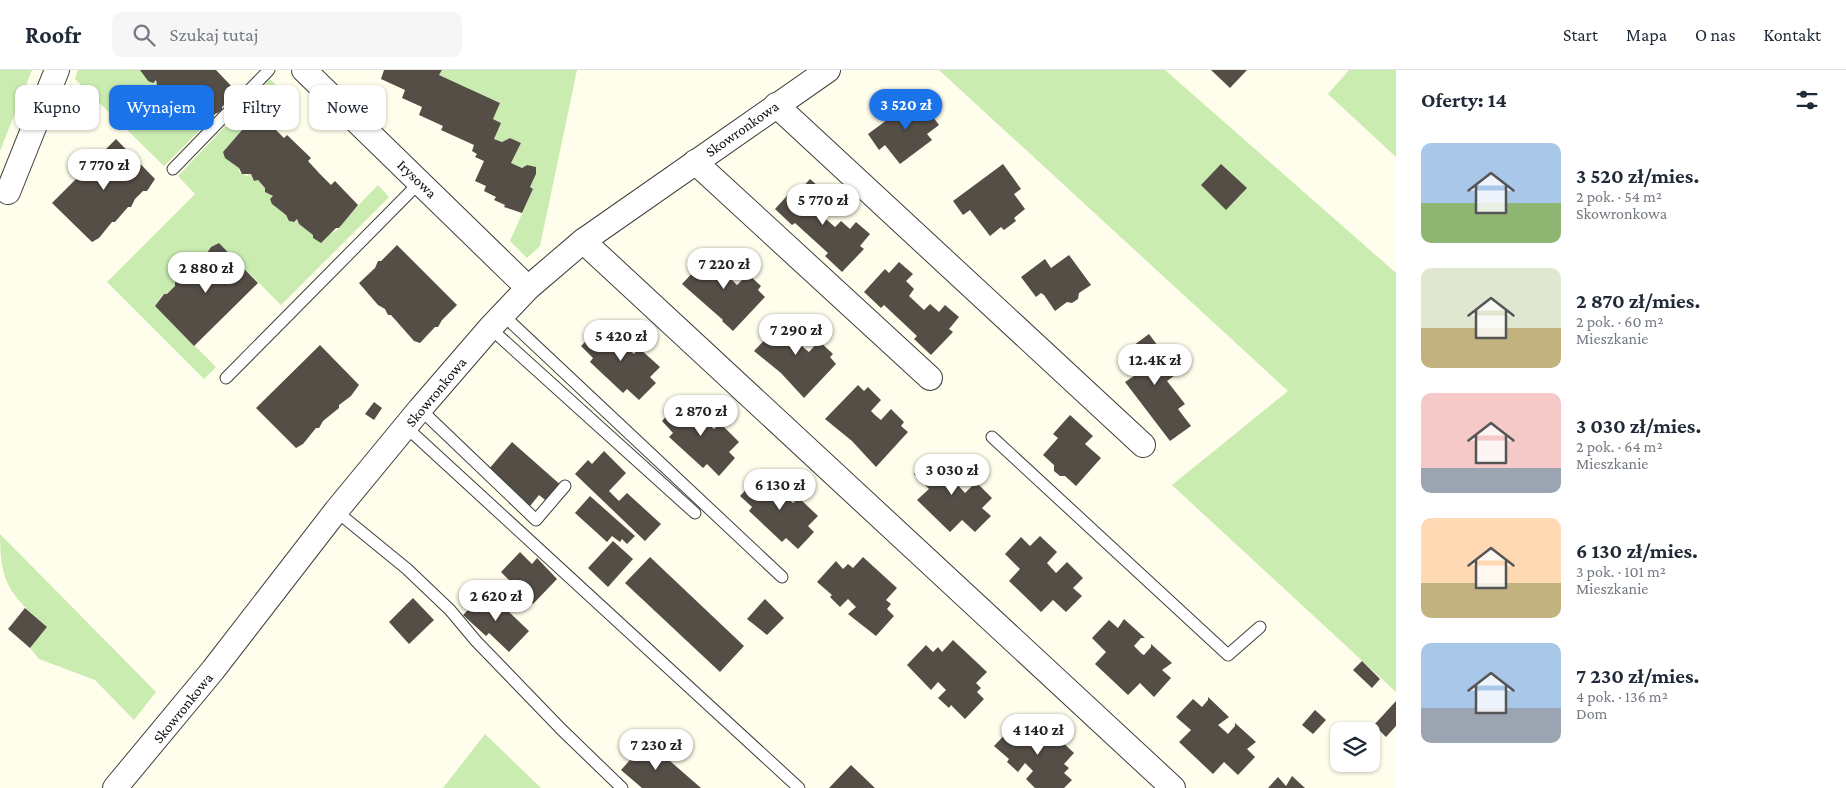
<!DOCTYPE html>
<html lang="pl">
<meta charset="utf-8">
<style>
:root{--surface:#fff;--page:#f6f6f7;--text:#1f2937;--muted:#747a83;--line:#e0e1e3;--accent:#1a73e8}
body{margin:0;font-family:"Crimson Pro",serif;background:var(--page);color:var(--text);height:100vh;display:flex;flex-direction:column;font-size:19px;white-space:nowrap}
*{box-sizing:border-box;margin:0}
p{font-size:16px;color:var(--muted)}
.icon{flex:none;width:28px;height:28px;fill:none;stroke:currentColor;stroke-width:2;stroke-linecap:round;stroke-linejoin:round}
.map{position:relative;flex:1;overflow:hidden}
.drawer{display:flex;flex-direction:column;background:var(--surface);width:450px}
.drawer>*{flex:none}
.top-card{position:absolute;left:15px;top:15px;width:475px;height:45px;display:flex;gap:10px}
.fabs{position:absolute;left:1330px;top:652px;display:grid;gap:10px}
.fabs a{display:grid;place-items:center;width:50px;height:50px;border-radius:10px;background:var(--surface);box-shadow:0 1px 4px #0004;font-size:25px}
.price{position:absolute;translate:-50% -42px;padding:0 11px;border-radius:18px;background:#fff;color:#222;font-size:16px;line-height:32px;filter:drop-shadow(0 1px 2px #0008)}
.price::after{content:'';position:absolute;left:50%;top:30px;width:15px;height:11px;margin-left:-8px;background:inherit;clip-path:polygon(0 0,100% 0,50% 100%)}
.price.active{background:var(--accent);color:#fff}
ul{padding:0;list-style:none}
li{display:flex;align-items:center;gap:15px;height:125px;padding:0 25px}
li span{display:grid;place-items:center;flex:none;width:140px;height:100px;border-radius:10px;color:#555}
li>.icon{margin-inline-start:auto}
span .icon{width:60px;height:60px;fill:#fffc;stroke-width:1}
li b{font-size:21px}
h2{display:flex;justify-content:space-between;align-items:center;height:60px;padding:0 25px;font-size:21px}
.chip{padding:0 18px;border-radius:10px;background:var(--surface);box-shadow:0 1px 4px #0004;font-size:18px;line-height:45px}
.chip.active{background:var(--accent);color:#fff}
header{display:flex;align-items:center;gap:30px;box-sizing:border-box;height:70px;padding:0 25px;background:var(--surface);border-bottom:1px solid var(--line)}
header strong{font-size:24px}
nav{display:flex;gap:28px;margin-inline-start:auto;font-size:18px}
.search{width:350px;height:45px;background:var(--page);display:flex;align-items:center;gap:12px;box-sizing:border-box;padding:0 18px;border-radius:10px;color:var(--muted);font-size:19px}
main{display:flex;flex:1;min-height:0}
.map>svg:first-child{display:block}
</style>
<header>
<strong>Roofr</strong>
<div class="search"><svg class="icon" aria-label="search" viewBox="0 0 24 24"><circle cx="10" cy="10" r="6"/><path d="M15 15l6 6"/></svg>Szukaj tutaj</div>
<nav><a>Start</a><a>Mapa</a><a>O nas</a><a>Kontakt</a></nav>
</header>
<main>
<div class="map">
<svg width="1396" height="718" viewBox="0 0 1396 718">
<rect width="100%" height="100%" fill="#fffdeb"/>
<g fill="#caecb1">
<path d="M0 0H32L0 81Z"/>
<path d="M78 0H140L148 11 156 10 157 15 163 17 174 31 179 33 176 36 180 44H184L192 52V55L200 60 164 96 75 9Z"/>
<path d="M442 0H577L540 176 527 188 510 171 533 119 530 117 536 104V97L527 95 522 98 511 93 521 73 510 68 502 72 494 69 501 53 493 49 500 33 439 5Z"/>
<path d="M939 0H1165L1396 203V622L1172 415 1288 321Z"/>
<path d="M1349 0H1396V87L1328 24Z"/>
<path d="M270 9 282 21 245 60H242L223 82 228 90 231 91 239 98V102L247 106 250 103 254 111 258 110 265 118V122L273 126 272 134 286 145 289 151 294 152 297 149 299 154 313 165V168L319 171 340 158 343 151 378 115 389 127 281 235 219 173 211 177 207 184 191 197V200L167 224H163L155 236 216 297 204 309 107 212 195 124 178 106Z"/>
<path d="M0 464 156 622 134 650 95 610 39 589 30 578 47 557C10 525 0 514 0 464Z"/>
<path d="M485 664 541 718H443Z"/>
</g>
<g fill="#554e47">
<path d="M140 0H216L237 22 222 37V41L215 44 200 60 192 55V52L184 44H180L176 36 179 33 174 31 163 17 157 15 156 10 153 13 148 11Z"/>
<path d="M384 0H442L439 5 500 33 493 49 501 53 494 69 502 72 510 68 521 73 511 93 522 98 527 95 536 97V104L530 117 533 119 522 143 504 137 505 135 494 130 496 127 484 121 486 116 475 111 484 91 475 87 477 84 472 81 474 75 441 60 443 56 419 45 422 37 402 28 405 20 381 9Z"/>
<path d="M1211 0H1247L1230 18Z"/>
<path d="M918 27 939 55 927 64 932 70 900 94 885 75 879 80 868 64Z"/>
<path d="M260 44 284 68 287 65 311 88 308 91 319 103 331 115 335 111 358 135 339 158H336L321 173 313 168V165L299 154 297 149 294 152 289 151 286 145 272 134 270 129 273 126 265 122V118L258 110 254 111 251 104H242L239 98 225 88 223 82 242 60H245Z"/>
<path d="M116 69 155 109 147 121H143L135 129 131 137H128L115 152H112L99 168 92 172 52 133Z"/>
<path d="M1003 94 1021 119 1014 124 1025 139 1014 148 1016 151 1004 160 1001 157 990 166 970 140 963 145 953 131Z"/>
<path d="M1221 94 1247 118 1226 140 1201 115Z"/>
<path d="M810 109 824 121 817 129 825 137 819 143 835 157 841 151 850 159 856 152 870 164 860 176 864 179 842 202 825 186 828 183 795 153 792 155 775 139 796 116 800 120Z"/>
<path d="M219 173 258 213 194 276 155 236 164 224H167L175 216V212L203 189 211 177Z"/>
<path d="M397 175 457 235 442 250 438 257H435L420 273 414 271 391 245H388L385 239 378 235 359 213 375 198 378 191H381Z"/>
<path d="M714 180 721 186 724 182 738 195 728 206 737 215 748 204 761 216 758 220 765 227 733 261 722 251 723 250 682 214Z"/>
<path d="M1069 185 1091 215 1079 223 1078 229 1072 233 1067 232 1055 241 1044 225 1041 223 1036 227 1021 207 1045 189 1051 198Z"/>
<path d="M899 192 913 204 906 211 914 219 909 226 924 240 930 234 939 242 945 235 959 247 949 259 953 262 931 285 914 269 917 266 884 235 881 238 864 222 885 199 889 203Z"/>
<path d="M786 247 793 253 796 249 810 262 800 273 804 278 809 282 819 271 833 284 830 287 836 294 804 328 781 303 754 281Z"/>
<path d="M614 254 633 272 627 278 634 284 639 278 660 297 650 307 656 313 639 330 627 319 623 323 590 292 593 288 581 276 598 259 604 264Z"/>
<path d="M1149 264 1178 303 1167 311 1185 334 1178 339 1191 356 1170 371 1125 312 1134 306 1119 286Z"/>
<path d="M320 275 359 315 351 326 339 335V338L323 351 319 358H316L303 374 296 378 256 338Z"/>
<path d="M858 315 864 321 868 317 881 330 871 341 876 346 881 350 891 339 904 352 901 356 908 362 876 397 852 371 825 349Z"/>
<path d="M694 329 713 347 707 353 714 359 720 353 739 372 729 382 735 388 719 406 707 394 703 398 669 367 673 363 662 351 678 334 684 339Z"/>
<path d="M374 332 382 338 374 350 365 344Z"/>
<path d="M1070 345 1093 366 1085 374 1101 388 1076 416 1065 406H1060L1054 401V395L1043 385 1058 368 1053 364Z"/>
<path d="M512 372 563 417 549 433 539 425 530 436 489 399Z"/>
<path d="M604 381 626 403 609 421 619 431 627 423 661 454 645 471 575 404 588 390 592 394Z"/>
<path d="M949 385 966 402 956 413 965 423 976 412 992 428 982 438 991 446 975 462 962 450 950 462 917 430 929 419 914 404 930 387 939 396Z"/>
<path d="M773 403 792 422 786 427 793 433 799 428 818 446 808 456 814 462 798 479 786 468 782 472 749 441 752 437 740 426 757 408 763 414Z"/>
<path d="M590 426 635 466 627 474 622 469 620 472 612 466 607 472 575 443Z"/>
<path d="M1040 466 1057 482 1047 493 1056 503 1067 492 1083 508 1073 518 1082 526 1066 542 1053 530 1041 542 1009 511 1020 499 1005 484 1021 467 1030 476Z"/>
<path d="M613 471 633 489 608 517 588 498Z"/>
<path d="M520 482 532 494 537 488 557 509 533 534 501 502Z"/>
<path d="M650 487 744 576 720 602 625 513Z"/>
<path d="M863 487 897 518 886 530 891 534 887 539 894 546 876 566 848 544 856 537 848 529 840 537 830 527 832 525 817 512 836 491 843 499 848 494 853 498Z"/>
<path d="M487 521 529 561 509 582 489 563 486 566 463 545Z"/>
<path d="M413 528 434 550 409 574 389 552Z"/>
<path d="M765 529 784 548 767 565 747 549Z"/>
<path d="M25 538 47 557 30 578 8 559Z"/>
<path d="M1124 549 1145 568H1141L1134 576 1142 584 1144 585 1151 577V574L1172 593 1162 600 1171 608 1154 627 1140 613 1128 625 1095 594 1106 582 1092 568 1109 550 1118 558Z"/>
<path d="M953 570 987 602 976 613 981 618 977 622 984 629 965 649 951 635 949 638 938 628 946 620 938 612 931 620 907 595 926 575 933 582 938 577 942 582Z"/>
<path d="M1362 591 1380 609 1372 618 1353 600Z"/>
<path d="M1208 627 1229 647 1218 655 1226 662 1228 664 1235 656V653L1256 672 1247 679 1255 687 1238 705 1224 692 1213 704 1179 672 1191 660 1176 647 1193 629 1202 637 1208 630Z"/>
<path d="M1396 631V656L1386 667 1374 655Z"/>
<path d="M1315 640 1326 650 1313 664 1302 655Z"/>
<path d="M1040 651 1074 683 1064 694 1069 698 1064 703 1072 710 1064 718H1035L1026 709 1033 701 1025 693 1018 702 1007 692 1009 689 994 676 1013 656 1020 663 1025 658 1029 663Z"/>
<path d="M647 671 701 718H642L621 700Z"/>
<path d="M851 695 875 718H829Z"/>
<path d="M1292 706 1305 718H1268L1278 707 1286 716Z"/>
</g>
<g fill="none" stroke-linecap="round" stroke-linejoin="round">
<g stroke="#3f3f3f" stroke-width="13">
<g id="lane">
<path d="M173 99 269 0"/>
<path d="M503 245 782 507"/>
<path d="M490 258 695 443"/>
<path d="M226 308 420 112"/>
<path d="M420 339 536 450 565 416"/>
<path d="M406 357 799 718"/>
<path d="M992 367 1228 585 1260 557"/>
<path d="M336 441 407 499 450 540 476 571 562 660 622 718"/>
</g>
</g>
<g stroke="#3f3f3f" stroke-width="26">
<g id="street">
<path d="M304 0 528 218"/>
<path d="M776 35 1143 375"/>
<path d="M695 92 930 308"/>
<path d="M8 122 57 0"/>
<path d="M583 171 1173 718"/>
<path d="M115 718 213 600 336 441 420 339 490 258 528 218 583 171 828 0"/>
</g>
</g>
<use href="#lane" stroke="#fff" stroke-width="11"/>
<use href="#street" stroke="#fff" stroke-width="24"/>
</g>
<g text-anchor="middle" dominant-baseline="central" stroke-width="5" stroke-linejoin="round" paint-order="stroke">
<g font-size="15" fill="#0c0c0c" stroke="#fff">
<text transform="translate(742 59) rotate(-35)">Skowronkowa</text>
<text transform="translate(417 109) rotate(44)">Irysowa</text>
<text transform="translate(436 322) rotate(-50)">Skowronkowa</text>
<text transform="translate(183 638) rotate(-51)">Skowronkowa</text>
</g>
</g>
</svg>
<div class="fabs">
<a><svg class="icon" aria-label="layers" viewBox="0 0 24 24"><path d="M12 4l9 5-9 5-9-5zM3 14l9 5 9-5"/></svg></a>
</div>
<b class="price active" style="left:906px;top:61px">3 520 zł</b>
<b class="price" style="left:104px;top:121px">7 770 zł</b>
<b class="price" style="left:823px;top:156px">5 770 zł</b>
<b class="price" style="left:724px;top:220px">7 220 zł</b>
<b class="price" style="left:206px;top:224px">2 880 zł</b>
<b class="price" style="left:796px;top:286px">7 290 zł</b>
<b class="price" style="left:621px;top:292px">5 420 zł</b>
<b class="price" style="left:1155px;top:316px">12.4K zł</b>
<b class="price" style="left:701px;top:367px">2 870 zł</b>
<b class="price" style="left:952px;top:426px">3 030 zł</b>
<b class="price" style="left:780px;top:441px">6 130 zł</b>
<b class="price" style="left:496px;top:552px">2 620 zł</b>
<b class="price" style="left:1038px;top:686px">4 140 zł</b>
<b class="price" style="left:656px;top:701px">7 230 zł</b>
<div class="top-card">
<a class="chip">Kupno</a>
<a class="chip active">Wynajem</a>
<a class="chip">Filtry</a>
<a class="chip">Nowe</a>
</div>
</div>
<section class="drawer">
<h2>Oferty: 14<svg class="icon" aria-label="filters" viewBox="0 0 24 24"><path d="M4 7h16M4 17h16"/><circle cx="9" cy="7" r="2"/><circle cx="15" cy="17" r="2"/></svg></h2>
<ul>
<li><span style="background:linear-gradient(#a9c7e8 60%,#8fb573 0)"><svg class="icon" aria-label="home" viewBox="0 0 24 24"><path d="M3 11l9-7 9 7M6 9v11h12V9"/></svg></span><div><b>3 520 zł/mies.</b><p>2 pok. · 54 m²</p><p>Skowronkowa</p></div></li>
<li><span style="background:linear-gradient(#dfe7d0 60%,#c2b280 0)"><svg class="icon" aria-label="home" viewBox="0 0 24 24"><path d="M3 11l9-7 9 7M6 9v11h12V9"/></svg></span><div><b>2 870 zł/mies.</b><p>2 pok. · 60 m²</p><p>Mieszkanie</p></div></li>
<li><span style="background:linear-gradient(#f6c9c9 75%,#9aa5b1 0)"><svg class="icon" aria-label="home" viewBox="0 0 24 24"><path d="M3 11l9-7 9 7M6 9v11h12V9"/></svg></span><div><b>3 030 zł/mies.</b><p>2 pok. · 64 m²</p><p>Mieszkanie</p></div></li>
<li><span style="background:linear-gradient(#ffd9b3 65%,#c2b280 0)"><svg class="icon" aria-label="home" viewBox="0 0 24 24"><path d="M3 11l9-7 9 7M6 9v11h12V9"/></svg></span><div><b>6 130 zł/mies.</b><p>3 pok. · 101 m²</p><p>Mieszkanie</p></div></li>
<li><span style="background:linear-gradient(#a9c7e8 65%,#9aa5b1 0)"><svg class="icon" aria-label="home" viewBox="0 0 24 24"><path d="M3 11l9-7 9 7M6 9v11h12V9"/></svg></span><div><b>7 230 zł/mies.</b><p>4 pok. · 136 m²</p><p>Dom</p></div></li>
</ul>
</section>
</main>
